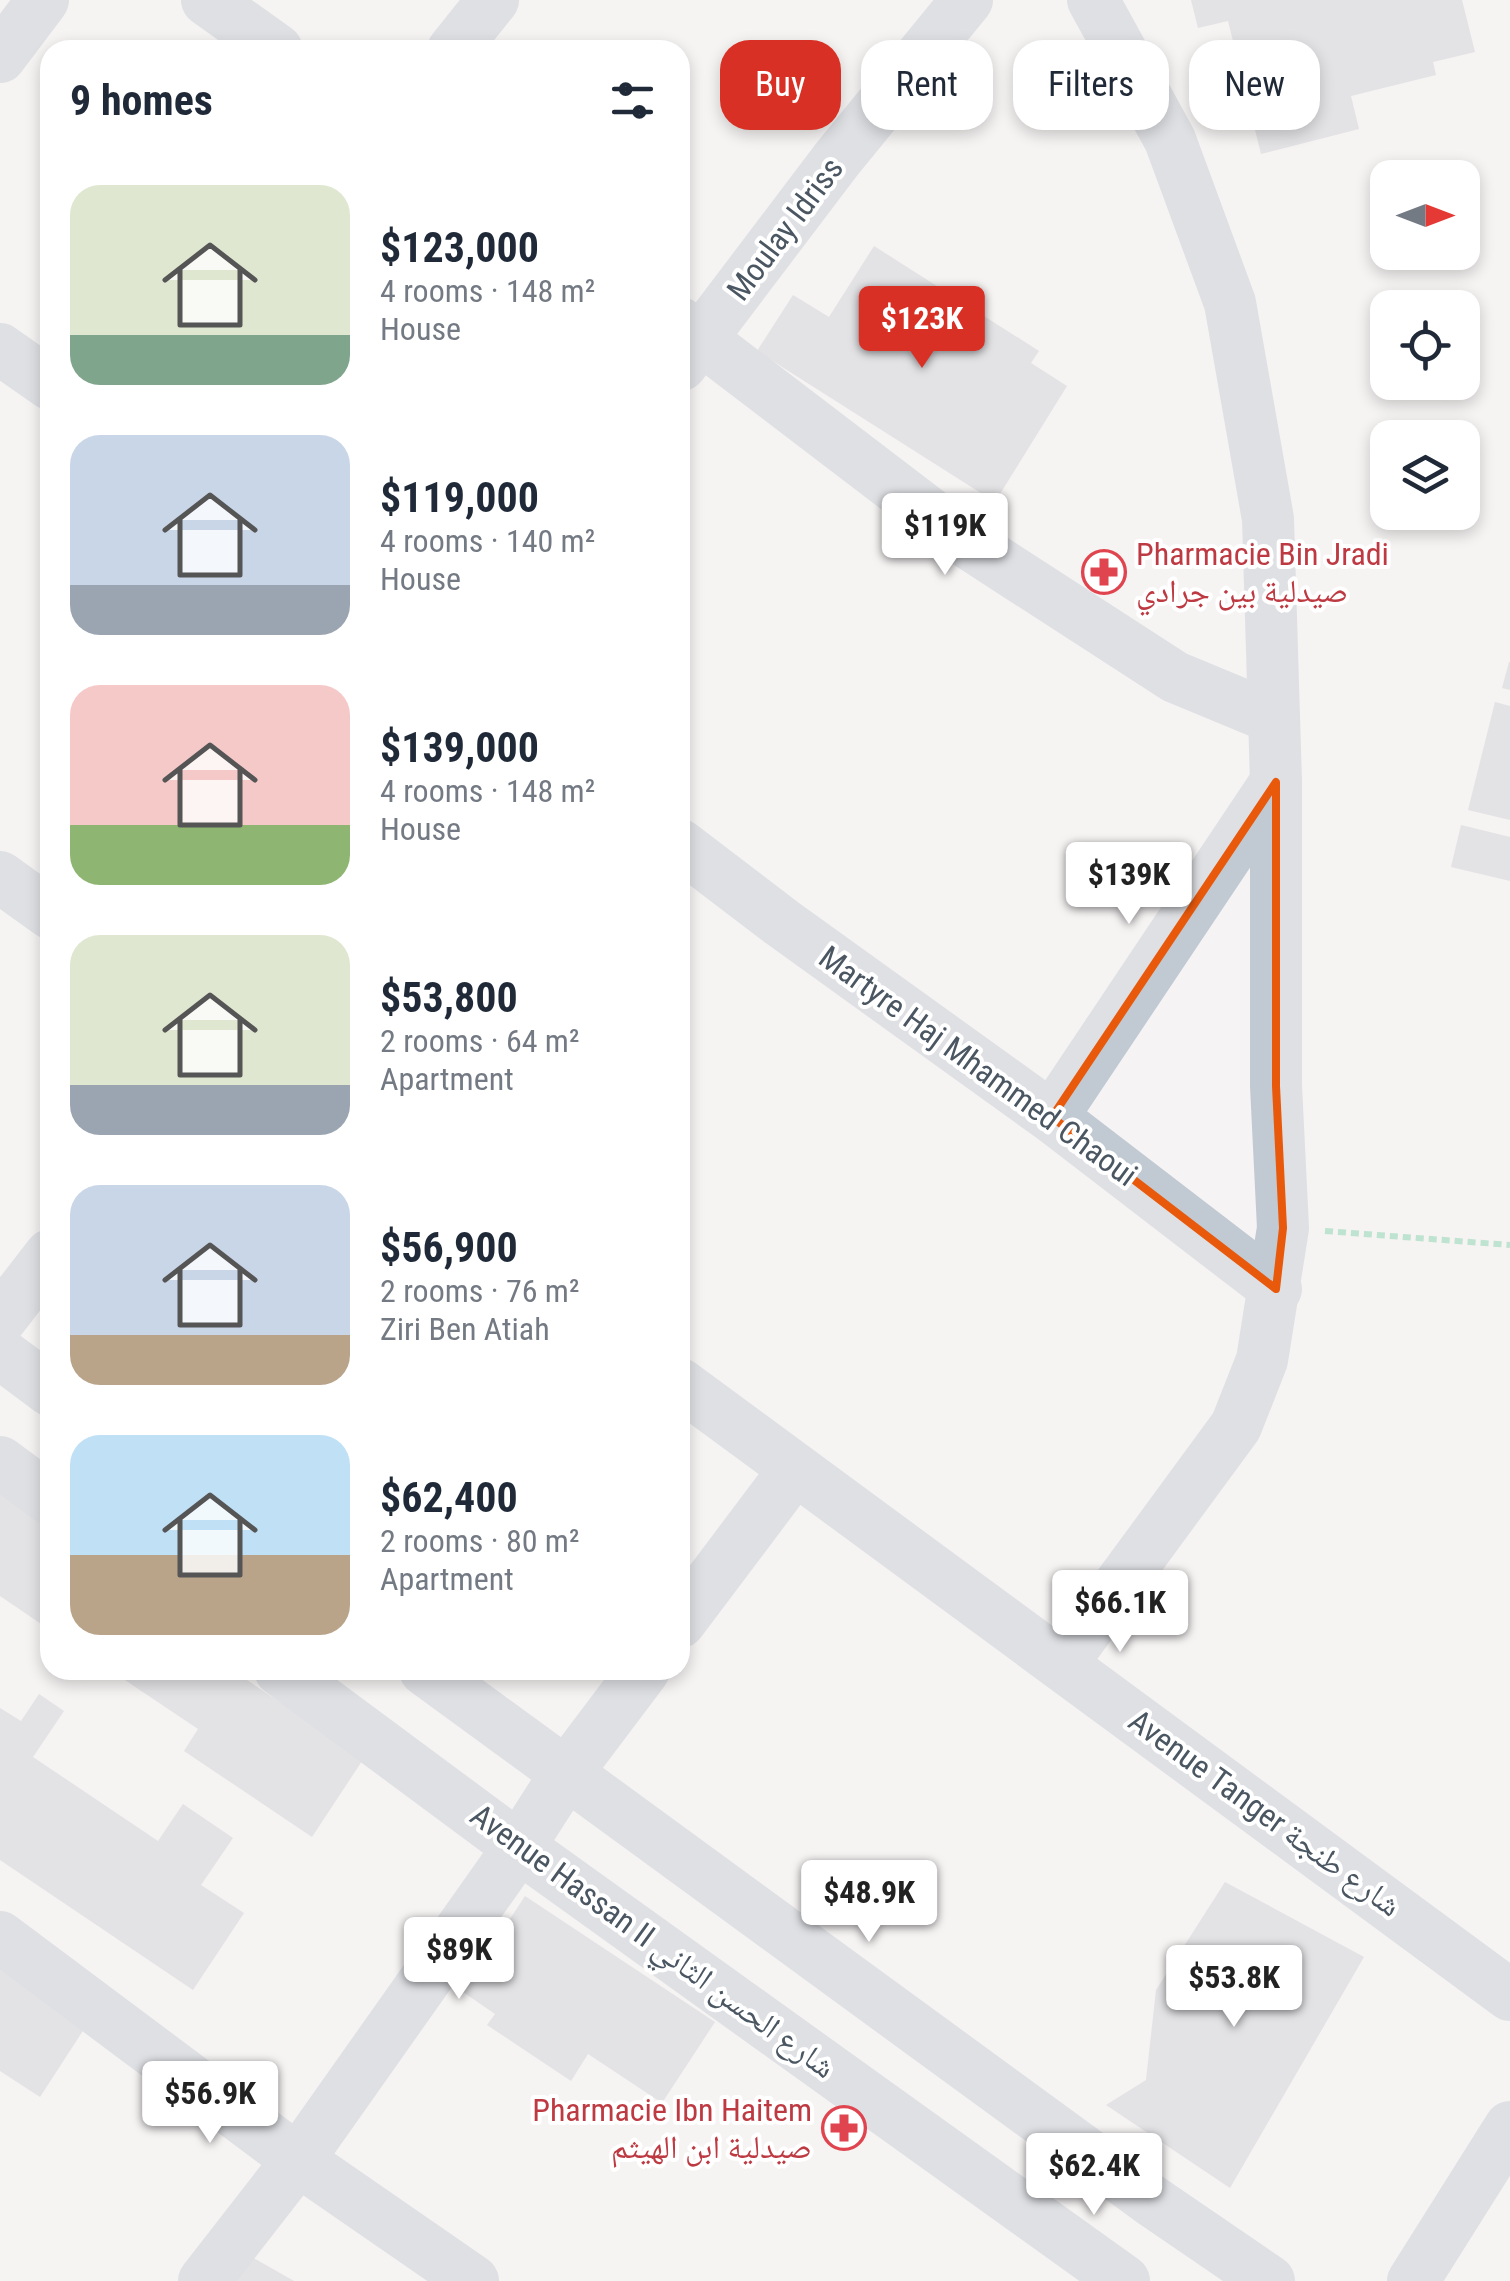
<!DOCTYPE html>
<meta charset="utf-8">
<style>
:root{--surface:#fff;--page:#f2f2f3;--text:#1f2937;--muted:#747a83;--accent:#d93025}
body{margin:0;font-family:"Roboto Condensed","Noto Naskh Arabic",sans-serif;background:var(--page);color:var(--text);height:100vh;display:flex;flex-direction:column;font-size:38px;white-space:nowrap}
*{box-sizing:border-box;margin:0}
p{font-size:32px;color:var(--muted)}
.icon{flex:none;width:55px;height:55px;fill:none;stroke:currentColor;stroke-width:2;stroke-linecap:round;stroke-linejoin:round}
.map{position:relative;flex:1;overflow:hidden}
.drawer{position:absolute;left:40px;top:40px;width:650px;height:1640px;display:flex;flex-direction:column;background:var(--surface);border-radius:30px;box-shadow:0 5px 15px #0003}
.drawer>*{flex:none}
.top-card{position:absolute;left:720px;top:40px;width:640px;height:90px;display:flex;gap:20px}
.needle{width:65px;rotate:90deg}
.tools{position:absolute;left:1370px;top:160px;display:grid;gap:20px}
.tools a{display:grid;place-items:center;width:110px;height:110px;border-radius:20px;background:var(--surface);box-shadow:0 5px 15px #0003;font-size:50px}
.price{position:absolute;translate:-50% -85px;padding:0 22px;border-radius:10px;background:#fff;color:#222;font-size:32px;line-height:65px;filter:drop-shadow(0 2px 5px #0008)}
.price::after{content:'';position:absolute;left:50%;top:60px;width:30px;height:22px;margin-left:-15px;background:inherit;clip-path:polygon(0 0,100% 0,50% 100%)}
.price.on{background:var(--accent);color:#fff}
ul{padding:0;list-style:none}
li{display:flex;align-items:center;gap:30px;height:250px;padding:0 30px}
li span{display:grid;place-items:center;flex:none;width:280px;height:200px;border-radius:30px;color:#555}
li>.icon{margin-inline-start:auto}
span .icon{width:120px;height:120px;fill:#fffc;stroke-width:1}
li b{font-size:42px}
h2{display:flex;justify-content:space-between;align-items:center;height:120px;padding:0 30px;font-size:42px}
.tag{padding:0 35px;border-radius:30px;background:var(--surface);box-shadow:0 5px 15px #0003;font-size:35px;line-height:90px}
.tag.on{background:var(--accent);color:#fff}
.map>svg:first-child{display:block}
</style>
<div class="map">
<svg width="1510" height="2281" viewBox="0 0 1510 2281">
<rect width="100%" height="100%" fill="#f5f3f3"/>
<g fill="#cdcfd5">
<path d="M1191 0H1462L1475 52 1433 62 1436 75 1351 96 1359 129 1261 154 1228 21 1198 28Z"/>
<path d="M874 246 1039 351 1031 363 1067 386 995 502 757 351 793 295 829 317Z"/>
<path d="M1509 662H1510V690L1502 688Z"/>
<path d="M1495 702 1510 706V820L1468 810Z"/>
<path d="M1461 825 1510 837V881L1451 867Z"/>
<path d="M0 1468 50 1501V1630L0 1596Z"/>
<path d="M110 1670H232L364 1758 312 1837 184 1751 198 1729Z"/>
<path d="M39 1694 64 1711 33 1757 158 1841 183 1804 233 1838 201 1885 244 1913 193 1990 0 1860V1708L21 1721Z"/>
<path d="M1225 1882 1364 1957 1230 2188 1106 2105 1146 2080 1156 1990Z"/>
<path d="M525 1896 715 2022 662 2103 588 2054 571 2081 487 2025 495 2014 463 1992Z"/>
<path d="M0 1966 88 2023 40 2097 0 2071Z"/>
<path d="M250 2256 294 2281H236Z"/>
</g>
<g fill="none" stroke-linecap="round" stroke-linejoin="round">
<path stroke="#7ad0a6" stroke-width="6" stroke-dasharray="8 5" stroke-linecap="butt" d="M1325 1231 1510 1245"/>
<g stroke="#c1cad2" stroke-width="52">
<path d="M207 0 277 50"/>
<path d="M453 50 493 0"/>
<path d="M0 57 43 0"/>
<path d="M680 323 971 545 1175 677 1274 718"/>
<path d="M0 349 50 384"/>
<path d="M681 365 837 159 967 0"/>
<path d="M680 845 781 922 1052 1117 1276 1289"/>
<path d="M0 877 50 913"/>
<path d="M1052 1117 1276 782"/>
<path d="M0 1320 50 1255"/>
<path d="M0 1353 50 1390"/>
<path d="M680 1384 1510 1995"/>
<path d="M0 1462 50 1499"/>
<path d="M680 1622 795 1469"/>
<path d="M1062 1663 1236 1426 1262 1360 1283 1228 1276 1086V782L1268 519 1230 303 1170 140 1093 0"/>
<path d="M280 1670 519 1847 1124 2281"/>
<path d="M425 1670 1152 2201 1269 2281"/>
<path d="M0 1937 298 2160 473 2281"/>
<path d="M204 2281 298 2160 519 1847 565 1775 644 1670"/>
<path d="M1413 2281 1510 2127"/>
</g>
</g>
<path d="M0 0H1510V2281H0ZM1276 782V1086L1283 1228 1276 1289 1052 1117Z" fill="#f5f3f3" fill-opacity=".55" fill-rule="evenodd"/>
<path fill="none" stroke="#e8590c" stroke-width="8" stroke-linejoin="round" d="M1276 782V1086L1283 1228 1276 1289 1052 1117Z"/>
<defs>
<g id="pharmacy-ring" transform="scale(2.25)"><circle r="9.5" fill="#fff" stroke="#e0444e" stroke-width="1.5"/><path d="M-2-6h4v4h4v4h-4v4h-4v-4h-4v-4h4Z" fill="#e0444e"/></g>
</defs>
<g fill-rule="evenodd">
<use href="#pharmacy-ring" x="1104" y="572"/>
<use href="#pharmacy-ring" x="844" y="2128"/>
</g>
<g text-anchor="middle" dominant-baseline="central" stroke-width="8" stroke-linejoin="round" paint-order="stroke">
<g font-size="32" fill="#4a5661" stroke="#fff">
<text transform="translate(785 229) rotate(-53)">Moulay Idriss</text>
<text transform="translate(978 1066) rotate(36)">Martyre Haj Mhammed Chaoui</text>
<text transform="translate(1265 1813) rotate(36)">Avenue Tanger شارع طنجة</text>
<text transform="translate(653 1941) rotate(36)">Avenue Hassan II شارع الحسن الثاني</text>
</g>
<g font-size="32" fill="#be3a42" stroke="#fff" text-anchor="start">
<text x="1136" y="554">Pharmacie Bin Jradi<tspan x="1136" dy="37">صيدلية بين جرادي</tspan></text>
<text x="812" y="2110" text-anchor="end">Pharmacie Ibn Haitem<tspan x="812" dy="37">صيدلية ابن الهيثم</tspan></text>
</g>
</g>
</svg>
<div class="tools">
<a><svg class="needle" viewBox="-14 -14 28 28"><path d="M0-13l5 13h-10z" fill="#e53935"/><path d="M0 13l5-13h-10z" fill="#747a83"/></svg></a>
<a><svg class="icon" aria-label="locate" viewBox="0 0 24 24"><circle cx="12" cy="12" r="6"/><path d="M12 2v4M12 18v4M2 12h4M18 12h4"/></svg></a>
<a><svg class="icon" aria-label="layers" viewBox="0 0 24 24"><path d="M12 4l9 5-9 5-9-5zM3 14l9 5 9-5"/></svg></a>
</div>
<b class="price on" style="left:922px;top:371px">$123K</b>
<b class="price" style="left:945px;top:578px">$119K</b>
<b class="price" style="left:1129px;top:927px">$139K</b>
<b class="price" style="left:1120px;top:1655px">$66.1K</b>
<b class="price" style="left:869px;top:1945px">$48.9K</b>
<b class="price" style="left:459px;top:2002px">$89K</b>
<b class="price" style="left:1234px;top:2030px">$53.8K</b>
<b class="price" style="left:210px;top:2146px">$56.9K</b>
<b class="price" style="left:1094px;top:2218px">$62.4K</b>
<div class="top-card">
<a class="tag on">Buy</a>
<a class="tag">Rent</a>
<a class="tag">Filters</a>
<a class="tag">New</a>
</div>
<section class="drawer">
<h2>9 homes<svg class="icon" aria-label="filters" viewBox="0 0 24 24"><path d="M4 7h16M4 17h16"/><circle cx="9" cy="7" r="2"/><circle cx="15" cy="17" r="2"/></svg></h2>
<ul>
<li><span style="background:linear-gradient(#dfe7d0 75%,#7fa58c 0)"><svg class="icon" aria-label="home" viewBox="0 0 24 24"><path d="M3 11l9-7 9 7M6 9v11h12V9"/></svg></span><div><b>$123,000</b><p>4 rooms · 148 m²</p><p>House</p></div></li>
<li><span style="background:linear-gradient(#c9d6e8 75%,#9aa5b1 0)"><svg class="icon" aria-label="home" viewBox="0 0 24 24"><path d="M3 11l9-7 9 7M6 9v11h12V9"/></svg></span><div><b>$119,000</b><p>4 rooms · 140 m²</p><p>House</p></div></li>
<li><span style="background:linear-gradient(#f6c9c9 70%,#8fb573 0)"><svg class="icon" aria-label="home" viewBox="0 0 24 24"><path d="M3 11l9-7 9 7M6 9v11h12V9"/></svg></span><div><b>$139,000</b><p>4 rooms · 148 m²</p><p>House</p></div></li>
<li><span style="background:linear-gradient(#dfe7d0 75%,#9aa5b1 0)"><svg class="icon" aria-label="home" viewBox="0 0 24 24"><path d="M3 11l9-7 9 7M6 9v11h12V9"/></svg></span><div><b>$53,800</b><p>2 rooms · 64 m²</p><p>Apartment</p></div></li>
<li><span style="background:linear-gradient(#c9d6e8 75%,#b9a48a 0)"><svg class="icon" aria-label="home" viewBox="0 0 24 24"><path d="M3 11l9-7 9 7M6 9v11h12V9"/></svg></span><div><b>$56,900</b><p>2 rooms · 76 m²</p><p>Ziri Ben Atiah</p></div></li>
<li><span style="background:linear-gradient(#bfe0f5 60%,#b9a48a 0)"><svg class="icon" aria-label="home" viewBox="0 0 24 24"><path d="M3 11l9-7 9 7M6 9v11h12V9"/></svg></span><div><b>$62,400</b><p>2 rooms · 80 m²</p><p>Apartment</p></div></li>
</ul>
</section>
</div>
